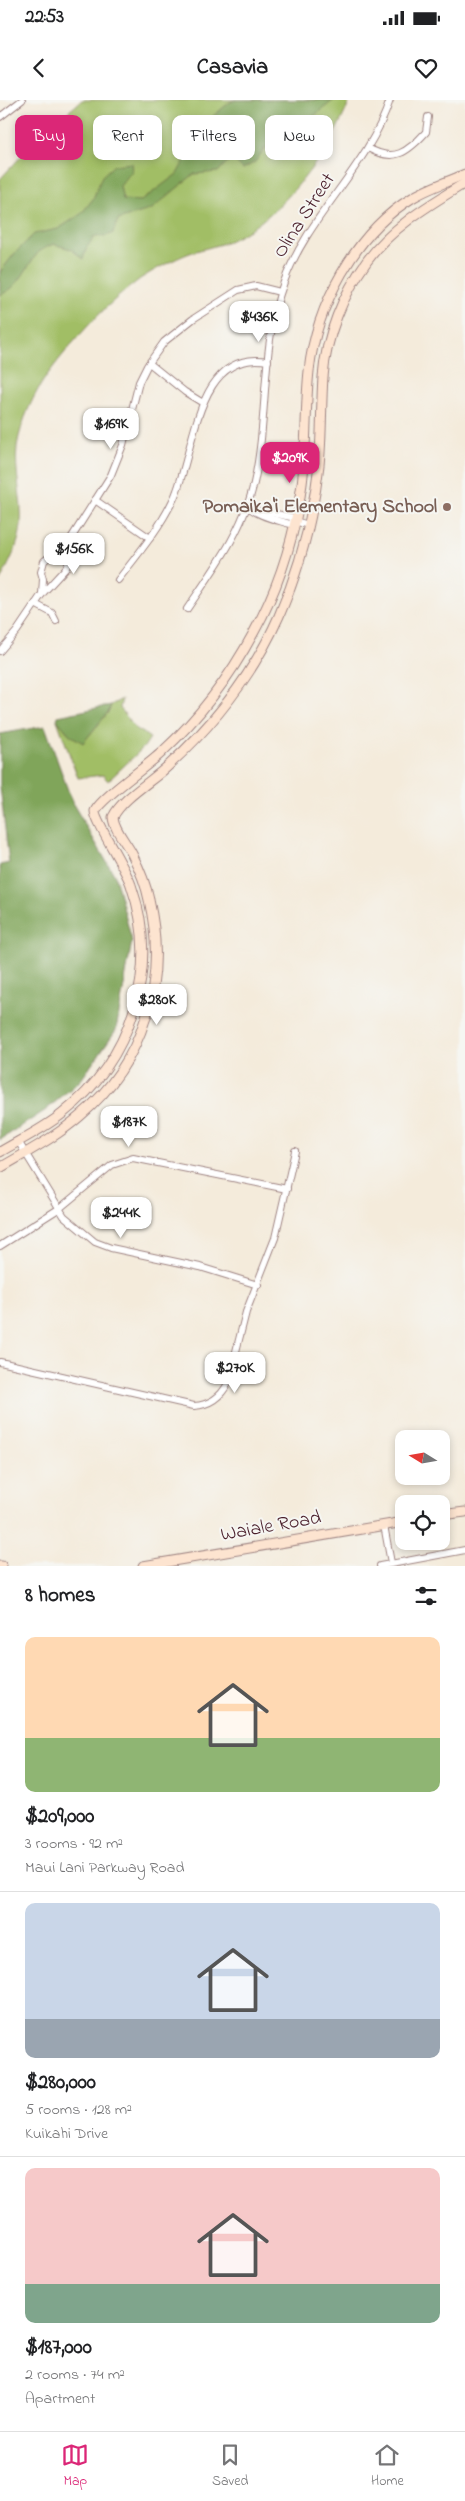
<!DOCTYPE html>
<meta charset="utf-8">
<style>
:root{--surface:#fff;--page:#f2f2f2;--text:#202124;--muted:#757577;--line:#e0e0e0;--accent:#db2777}
body{margin:0;font-family:"Indie Flower",sans-serif;background:var(--page);color:var(--text);height:100vh;display:flex;flex-direction:column;font-size:19px;white-space:nowrap}
*{box-sizing:border-box;margin:0}
p{font-size:16px;color:var(--muted)}
.icon{flex:none;width:28px;height:28px;fill:none;stroke:currentColor;stroke-width:2;stroke-linecap:round;stroke-linejoin:round}
.map{position:relative;height:1466px;overflow:hidden}
.drawer{display:flex;flex-direction:column;background:var(--surface);flex:1}
.drawer>*{flex:none}
.guide{position:absolute;left:15px;top:15px;width:435px;height:45px;display:flex;gap:10px}
.needle{width:32px;rotate:281deg}
.buttons{position:absolute;left:395px;top:1330px;display:grid;gap:10px}
.buttons a{display:grid;place-items:center;width:55px;height:55px;border-radius:10px;background:var(--surface);box-shadow:0 2px 8px #0003;font-size:25px}
.price{position:absolute;translate:-50% -42px;padding:0 11px;border-radius:10px;background:#fff;color:#222;font-size:16px;line-height:32px;filter:drop-shadow(0 1px 2px #0008)}
.price::after{content:'';position:absolute;left:50%;top:30px;width:15px;height:11px;margin-left:-8px;background:inherit;clip-path:polygon(0 0,100% 0,50% 100%)}
.price.on{background:var(--accent);color:#fff}
ul{padding:0;list-style:none}
li{display:grid;align-content:center;gap:10px;height:265px;padding:0 25px}
li+li{border-top:1px solid var(--line)}
li span{display:grid;place-items:center;height:155px;border-radius:10px;color:#555}
li>.icon{margin-inline-start:auto}
span .icon{width:90px;height:90px;fill:#fffc;stroke-width:1}
li b{font-size:21px}
h2{display:flex;justify-content:space-between;align-items:center;height:60px;padding:0 25px;font-size:21px}
.tag{padding:0 18px;border-radius:10px;background:var(--surface);box-shadow:0 2px 8px #0003;font-size:18px;line-height:45px}
.tag.on{background:var(--accent);color:#fff}
.status{display:flex;justify-content:space-between;align-items:center;height:35px;padding:0 25px;background:var(--surface);direction:ltr}
.status svg{height:14px;fill:currentColor}
header{display:flex;justify-content:space-between;align-items:center;height:65px;padding:0 25px;background:var(--surface);font-size:22px;font-weight:700}
.tabs{display:flex;justify-content:space-around;align-items:center;height:70px;border-top:1px solid var(--line);background:var(--surface);font-size:14px;color:var(--muted)}
.tabs a{display:grid;justify-items:center;gap:2px}
.tabs .on{color:var(--accent)}
.map>svg:first-child{display:block}
</style>
<div class="status"><b>22:53</b><svg viewBox="0 0 49 12"><path d="M0 12V9h3v3zM5 12V6h3v6zM10 12V3h3v9zM15 12V0h3v12zM26 1h20v11H26zM47 4h2v5h-2z"/></svg></div>
<header><svg class="icon" aria-label="back" viewBox="0 0 24 24"><path d="M15 5l-7 7 7 7"/></svg>Casavia<svg class="icon" aria-label="heart" viewBox="0 0 24 24"><path d="M12 20l-8-8c-3-5 5-10 8-4 3-6 11-1 8 4z"/></svg></header>
<div class="map">
<svg width="465" height="1466" viewBox="0 0 465 1466">
<rect width="100%" height="100%" fill="#f6f6f2"/>
<filter id="ink" filterUnits="userSpaceOnUse"><feTurbulence type="fractalNoise" baseFrequency=".02" numOctaves="2"/><feDisplacementMap in="SourceGraphic" scale="10" xChannelSelector="R" yChannelSelector="G"/><feConvolveMatrix kernelMatrix="1 2 1 2 8 2 1 2 1" color-interpolation-filters="sRGB"/></filter>
<filter id="wash" filterUnits="userSpaceOnUse"><feTurbulence type="fractalNoise" baseFrequency=".0096" numOctaves="4" result="noise"/><feDisplacementMap in="SourceGraphic" scale="20" xChannelSelector="R" yChannelSelector="G"/><feGaussianBlur stdDeviation="1.12" result="paint"/><feColorMatrix in="noise" values="0 0 0 0 0 0 0 0 0 0 0 0 0 0 0 0 0 1.4 0 .05"/><feComposite in="paint" operator="in"/></filter>
<g filter="url(#wash)">
<rect width="100%" height="100%" fill="#f4ebdb"/>
<g fill="#a1be65" stroke="#766e48">
<path d="M82 0H350C332 49 281 117 233 139 220 146 204 148 190 153 174 159 154 170 140 179 105 205 74 239 48 274 34 293 21 322 17 346 14 372 23 400 21 425 19 446 9 463 0 481V79L40 36Z"/>
<path d="M122 599 120 608 134 627 150 638 144 647 108 681 103 675 78 678 57 620 70 635 92 633 109 611 111 605Z"/>
</g>
<g fill="#80a55a" stroke="#656242">
<path d="M236 0H334L305 23 299 36 290 44 278 49 265 48 255 62 243 69 234 60 227 62 218 72 194 74 152 109 118 120 113 133 106 136H95L87 147 83 159 71 149 53 144C48 147 40 150 37 154 24 170 20 187 0 195V172L15 153 34 134 58 129 81 114 93 99 102 76 114 65 131 63 132 71 120 86 123 100 141 101 177 74 206 22 230 2Z"/>
<path d="M111 605 109 611 83 643 70 635 57 620 58 616Z"/>
<path d="M45 626 73 704 115 776 132 841 116 930 81 980 46 1010 0 1040V765L9 763 0 686V634Z"/>
</g>
</g>
<g filter="url(#ink)">
<g fill="none" stroke-linecap="round" stroke-linejoin="round">
<g stroke="#9f8583" stroke-width="8">
<g id="street">
<path d="M0 17 22 0"/>
<path d="M368 48C394 63 408 52 426 32L428 17"/>
<path d="M149 263 185 292 203 303"/>
<path d="M95 400 150 438"/>
<path d="M246 408 291 417 294 421 309 425"/>
<path d="M251 409C261 417 277 420 290 424L294 421"/>
<path d="M118 480C139 453 160 428 174 398 195 353 195 248 268 261"/>
<path d="M42 494 43 479 41 472 44 461 70 440 111 375 123 345 139 282 147 266 164 242 193 219 238 190 256 186 280 192"/>
<path d="M35 504 52 513 56 521"/>
<path d="M187 509C214 469 243 431 254 383 269 317 260 246 284 182 308 115 368 68 390 0"/>
<path d="M0 551 17 531 42 494 66 468 69 461 70 440"/>
<path d="M18 1041 64 1116 95 1142 111 1148 200 1167 258 1185"/>
<path d="M0 1146 60 1108 112 1065 133 1058 287 1089"/>
<path d="M0 1262 194 1306C209 1305 221 1297 228 1283L246 1212 275 1138 295 1051"/>
<path d="M384 1425 391 1463"/>
<path d="M380 1466 465 1450"/>
</g>
</g>
<g stroke="#9f8583" stroke-width="11">
<g id="secondary">
<path d="M0 1052C20 1040 43 1029 62 1014 131 960 161 870 131 785 126 769 94 720 95 711 103 696 148 666 162 652 200 617 230 577 254 532 279 487 295 434 302 384 307 346 305 308 309 271 316 206 355 133 412 98 428 88 448 82 465 74"/>
<path d="M0 1068C27 1052 56 1037 80 1016 144 962 168 881 149 800 146 784 139 768 132 754 126 742 114 730 113 717 122 698 154 680 169 665 215 623 254 573 279 516 300 468 313 417 319 365 322 336 321 306 323 277 326 236 343 194 367 161 393 126 429 105 465 83"/>
<path d="M441 1415 465 1412"/>
<path d="M0 1466H2"/>
<path d="M143 1466 404 1422"/>
</g>
</g>
<use href="#street" stroke="#fff" stroke-width="6"/>
<use href="#secondary" stroke="#fde4d0" stroke-width="9"/>
</g>
</g>
<circle fill="#8d6e63" stroke="#f6f6f2" stroke-width="2" cx="447" cy="407" r="5"/>
<g text-anchor="middle" dominant-baseline="central" stroke-width="4" stroke-linejoin="round" paint-order="stroke">
<g font-size="20" fill="#4a1f2b" stroke="#f6f6f2">
<text transform="translate(305 116) rotate(-57)">Olina Street</text>
<text transform="translate(271 1427) rotate(-10)">Waiale Road</text>
</g>
<g font-size="20" font-weight="bold" fill="#785e54" stroke="#f6f6f2" text-anchor="end">
<text x="437" y="407">Pomaika'i Elementary School</text>
</g>
</g>
</svg>
<div class="buttons">
<a><svg class="needle" viewBox="-14 -14 28 28"><path d="M0-13l5 13h-10z" fill="#e53935"/><path d="M0 13l5-13h-10z" fill="#757577"/></svg></a>
<a><svg class="icon" aria-label="locate" viewBox="0 0 24 24"><circle cx="12" cy="12" r="6"/><path d="M12 2v4M12 18v4M2 12h4M18 12h4"/></svg></a>
</div>
<b class="price" style="left:259px;top:243px">$436K</b>
<b class="price" style="left:111px;top:350px">$169K</b>
<b class="price on" style="left:290px;top:384px">$209K</b>
<b class="price" style="left:74px;top:475px">$156K</b>
<b class="price" style="left:157px;top:926px">$280K</b>
<b class="price" style="left:129px;top:1048px">$187K</b>
<b class="price" style="left:121px;top:1139px">$244K</b>
<b class="price" style="left:235px;top:1294px">$270K</b>
<div class="guide">
<a class="tag on">Buy</a>
<a class="tag">Rent</a>
<a class="tag">Filters</a>
<a class="tag">New</a>
</div>
</div>
<section class="drawer">
<h2>8 homes<svg class="icon" aria-label="filters" viewBox="0 0 24 24"><path d="M4 7h16M4 17h16"/><circle cx="9" cy="7" r="2"/><circle cx="15" cy="17" r="2"/></svg></h2>
<ul>
<li><span style="background:linear-gradient(#ffd9b3 65%,#8fb573 0)"><svg class="icon" aria-label="home" viewBox="0 0 24 24"><path d="M3 11l9-7 9 7M6 9v11h12V9"/></svg></span><div><b>$209,000</b><p>3 rooms · 92 m²</p><p>Maui Lani Parkway Road</p></div></li>
<li><span style="background:linear-gradient(#c9d6e8 75%,#9aa5b1 0)"><svg class="icon" aria-label="home" viewBox="0 0 24 24"><path d="M3 11l9-7 9 7M6 9v11h12V9"/></svg></span><div><b>$280,000</b><p>5 rooms · 128 m²</p><p>Kuikahi Drive</p></div></li>
<li><span style="background:linear-gradient(#f6c9c9 75%,#7fa58c 0)"><svg class="icon" aria-label="home" viewBox="0 0 24 24"><path d="M3 11l9-7 9 7M6 9v11h12V9"/></svg></span><div><b>$187,000</b><p>2 rooms · 74 m²</p><p>Apartment</p></div></li>
</ul>
</section>
<nav class="tabs">
<a class="on"><svg class="icon" aria-label="map" viewBox="0 0 24 24"><path d="M3 6l6-2 6 2 6-2v14l-6 2-6-2-6 2zM9 4v14M15 6v14"/></svg>Map</a>
<a><svg class="icon" aria-label="saved" viewBox="0 0 24 24"><path d="M7 4h10v16l-5-4-5 4z"/></svg>Saved</a>
<a><svg class="icon" aria-label="home" viewBox="0 0 24 24"><path d="M3 11l9-7 9 7M6 9v11h12V9"/></svg>Home</a>
</nav>
